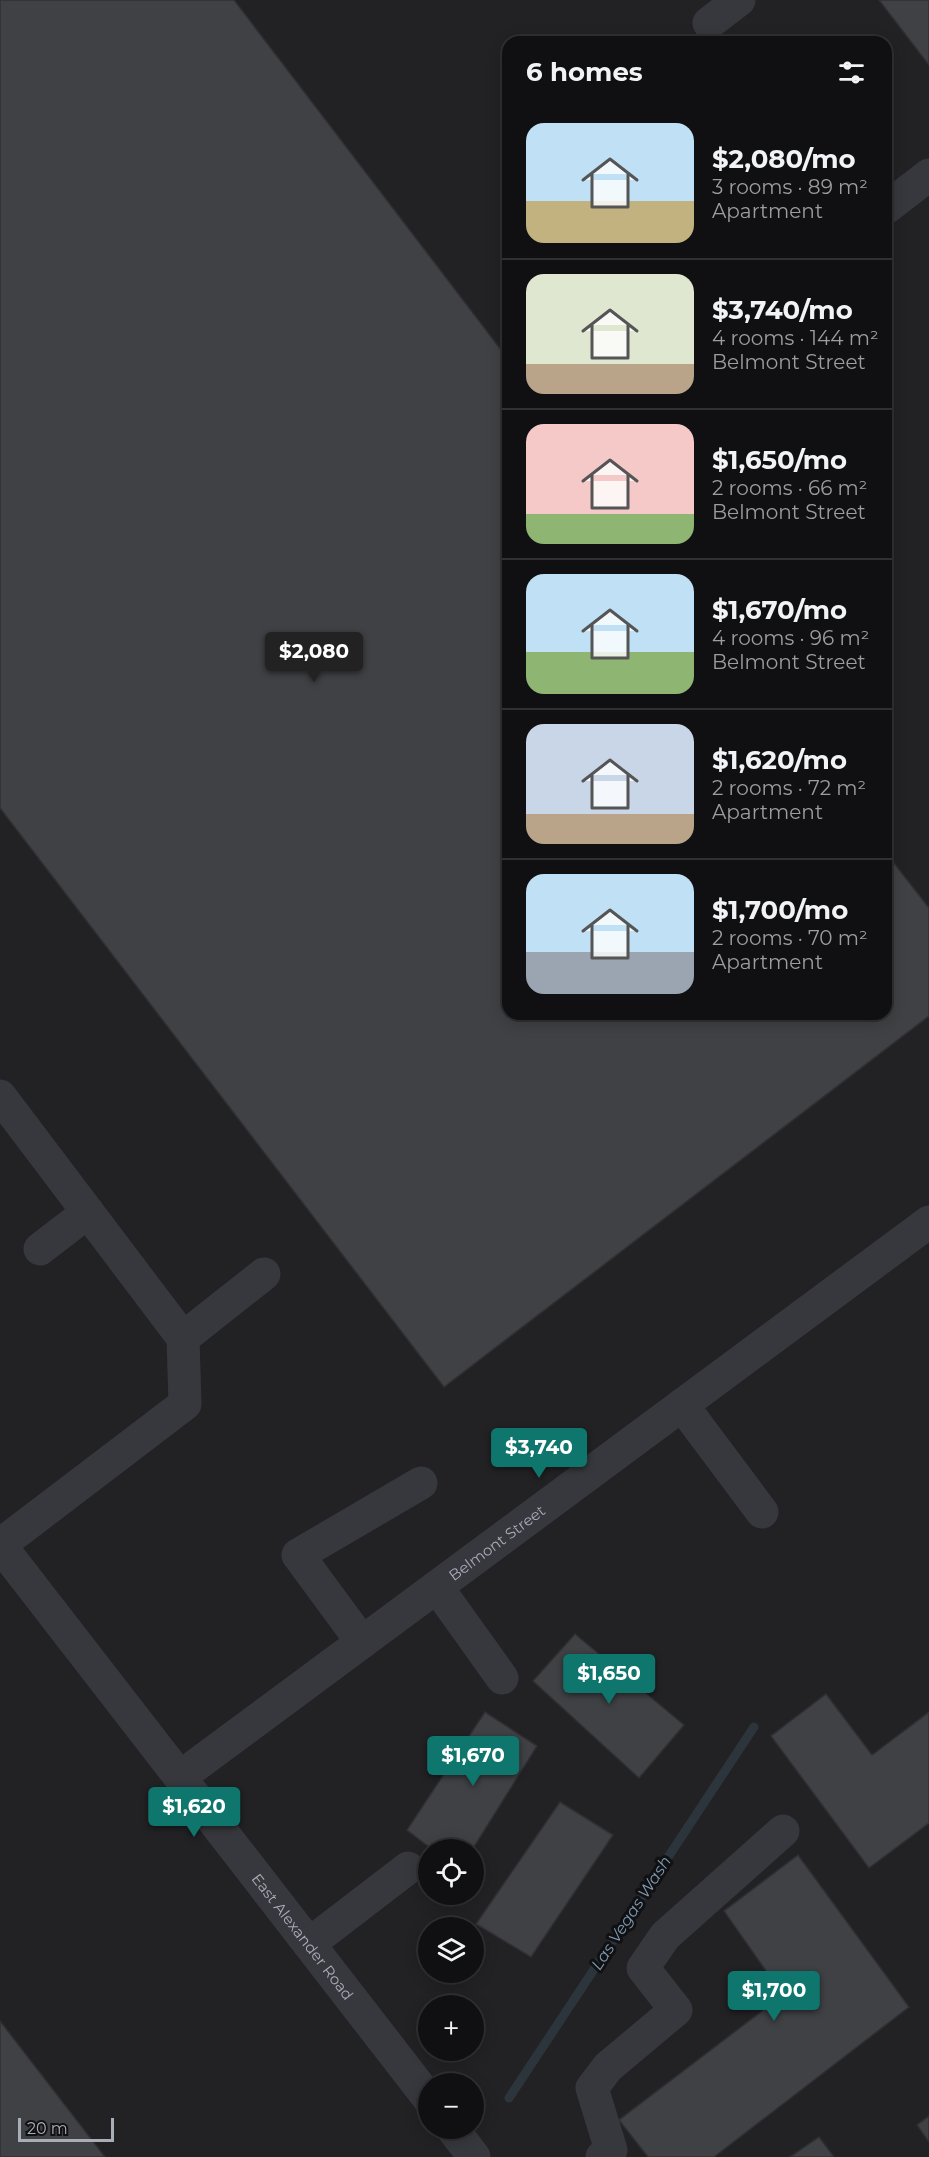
<!DOCTYPE html>
<meta charset="utf-8">
<style>
:root{--surface:#101012;--page:#1e1e20;--text:#f1f3f6;--muted:#9c9d9f;--line:#303032;--accent:#0f766e}
body{margin:0;font-family:Montserrat,sans-serif;background:var(--page);color:var(--text);height:100vh;display:flex;flex-direction:column;font-size:22px;white-space:nowrap}
*{box-sizing:border-box;margin:0}
p{font-size:20px;color:var(--muted)}
.icon{flex:none;width:33px;height:33px;fill:none;stroke:currentColor;stroke-width:2;stroke-linecap:round;stroke-linejoin:round}
.map{position:relative;flex:1;overflow:hidden}
.panel{position:absolute;left:502px;top:36px;width:390px;height:984px;display:flex;flex-direction:column;background:var(--surface);border-radius:18px;box-shadow:0 3px 15px #0003,0 0 0 2px var(--line)}
.panel>*{flex:none}
.controls{position:absolute;left:418px;top:1839px;display:grid;gap:12px}
.controls a{display:grid;place-items:center;width:66px;height:66px;border-radius:50%;background:var(--surface);box-shadow:0 3px 15px #0003,0 0 0 2px var(--line);font-size:30px}
.scale{position:absolute;left:18px;bottom:15px;width:96px;box-sizing:border-box;padding-left:6px;border:3px solid #a8adb8;border-top:0;font-size:16px;line-height:21px;white-space:nowrap;color:#a8adb8;-webkit-text-stroke:4px #111113;paint-order:stroke}
.price{position:absolute;translate:-50% -51px;padding:0 14px;border-radius:6px;background:var(--accent);color:#fff;font-size:20px;line-height:39px;filter:drop-shadow(0 2px 3px #0008)}
.price::after{content:'';position:absolute;left:50%;top:36px;width:18px;height:14px;margin-left:-9px;background:inherit;clip-path:polygon(0 0,100% 0,50% 100%)}
.price.current{background:#222;color:#fff}
ul{padding:0;list-style:none}
li{display:flex;align-items:center;gap:18px;height:150px;padding:0 24px}
li+li{border-top:2px solid var(--line)}
li span{display:grid;place-items:center;flex:none;width:168px;height:120px;border-radius:18px;color:#555}
li>.icon{margin-inline-start:auto}
span .icon{width:72px;height:72px;fill:#fffc;stroke-width:1}
li b{font-size:26px}
h2{display:flex;justify-content:space-between;align-items:center;height:72px;padding:0 24px;font-size:26px}
.map>svg:first-child{display:block}
</style>
<div class="map">
<svg width="929" height="2157" viewBox="0 0 929 2157">
<rect width="100%" height="100%" fill="#161618"/>
<path fill="#222225" fill-rule="evenodd" d="M0 0H929V2157H0ZM508 42H886V1014H508ZM429 1850H474V1894H429ZM429 1928H474V1972H429ZM429 2006H474V2050H429ZM429 2084H474V2128H429Z"/>
<g fill="none" stroke-linecap="round" stroke-linejoin="round">
<path stroke="#2c353c" stroke-width="9" d="M509 2098 754 1727"/>
</g>
<g fill="#404145" stroke="#303034" stroke-width="1.5">
<path d="M0 0H234L508 359V1014H886V853L929 908V1016L444 1387 0 808Z"/>
<path d="M879 0H929V65Z"/>
<path d="M575 1634 684 1725 639 1778 533 1681Z"/>
<path d="M826 1694 872 1755 929 1712V1823L869 1868 771 1736Z"/>
<path d="M485 1712 537 1746 472 1850H433L407 1830Z"/>
<path d="M560 1802 613 1835 531 1957 476 1924Z"/>
<path d="M798 1855 909 2007 714 2157H648L619 2120 783 1995 724 1911Z"/>
<path d="M0 2021 105 2157H0Z"/>
<path d="M929 2116V2142L917 2125Z"/>
<path d="M819 2137 834 2157H790Z"/>
</g>
<g fill="none" stroke-linecap="round" stroke-linejoin="round">
<g stroke="#37383d" stroke-width="33">
<path d="M709 23 739 0"/>
<path d="M886 208 929 175"/>
<path d="M0 1096 183 1338 185 1404 0 1545"/>
<path d="M40 1249 88 1212"/>
<path d="M183 1338 264 1274"/>
<path d="M682 1405 762 1512"/>
<path id="s1" d="M0 1545 429 2099"/>
<path d="M437 1587 502 1678"/>
<path d="M362 1642 298 1555 421 1483"/>
<path id="s2" d="M180 1777 929 1222"/>
<path d="M309 1944 408 1868"/>
<path d="M452 2128 474 2157"/>
<path d="M602 2157 611 2150 592 2088 608 2067 676 2010 643 1968 665 1936 783 1831"/>
</g>
</g>
<g text-anchor="middle" dominant-baseline="central" stroke-width="6" stroke-linejoin="round" paint-order="stroke">
<g font-size="15" fill="#a8adb8" stroke="#111113">
<text stroke="none"><textPath href="#s2" startOffset="394">Belmont Street</textPath></text>
<text stroke="none"><textPath href="#s1" startOffset="495">East Alexander Road</textPath></text>
</g>
<g font-size="16" font-style="italic" fill="#7f9bb3" stroke="#111113">
<text transform="translate(631 1913) rotate(-57)">Las Vegas Wash</text>
</g>
</g>
</svg>
<div class="controls">
<a><svg class="icon" aria-label="locate" viewBox="0 0 24 24"><circle cx="12" cy="12" r="6"/><path d="M12 2v4M12 18v4M2 12h4M18 12h4"/></svg></a>
<a><svg class="icon" aria-label="layers" viewBox="0 0 24 24"><path d="M12 4l9 5-9 5-9-5zM3 14l9 5 9-5"/></svg></a>
<a>+</a>
<a>−</a>
</div>
<div class="scale">20 m</div>
<b class="price current" style="left:314px;top:683px">$2,080</b>
<b class="price" style="left:539px;top:1479px">$3,740</b>
<b class="price" style="left:609px;top:1705px">$1,650</b>
<b class="price" style="left:473px;top:1787px">$1,670</b>
<b class="price" style="left:194px;top:1838px">$1,620</b>
<b class="price" style="left:774px;top:2022px">$1,700</b>
<section class="panel">
<h2>6 homes<svg class="icon" aria-label="filters" viewBox="0 0 24 24"><path d="M4 7h16M4 17h16"/><circle cx="9" cy="7" r="2"/><circle cx="15" cy="17" r="2"/></svg></h2>
<ul>
<li><span style="background:linear-gradient(#bfe0f5 65%,#c2b280 0)"><svg class="icon" aria-label="home" viewBox="0 0 24 24"><path d="M3 11l9-7 9 7M6 9v11h12V9"/></svg></span><div><b>$2,080/mo</b><p>3 rooms · 89 m²</p><p>Apartment</p></div></li>
<li><span style="background:linear-gradient(#dfe7d0 75%,#b9a48a 0)"><svg class="icon" aria-label="home" viewBox="0 0 24 24"><path d="M3 11l9-7 9 7M6 9v11h12V9"/></svg></span><div><b>$3,740/mo</b><p>4 rooms · 144 m²</p><p>Belmont Street</p></div></li>
<li><span style="background:linear-gradient(#f6c9c9 75%,#8fb573 0)"><svg class="icon" aria-label="home" viewBox="0 0 24 24"><path d="M3 11l9-7 9 7M6 9v11h12V9"/></svg></span><div><b>$1,650/mo</b><p>2 rooms · 66 m²</p><p>Belmont Street</p></div></li>
<li><span style="background:linear-gradient(#bfe0f5 65%,#8fb573 0)"><svg class="icon" aria-label="home" viewBox="0 0 24 24"><path d="M3 11l9-7 9 7M6 9v11h12V9"/></svg></span><div><b>$1,670/mo</b><p>4 rooms · 96 m²</p><p>Belmont Street</p></div></li>
<li><span style="background:linear-gradient(#c9d6e8 75%,#b9a48a 0)"><svg class="icon" aria-label="home" viewBox="0 0 24 24"><path d="M3 11l9-7 9 7M6 9v11h12V9"/></svg></span><div><b>$1,620/mo</b><p>2 rooms · 72 m²</p><p>Apartment</p></div></li>
<li><span style="background:linear-gradient(#bfe0f5 65%,#9aa5b1 0)"><svg class="icon" aria-label="home" viewBox="0 0 24 24"><path d="M3 11l9-7 9 7M6 9v11h12V9"/></svg></span><div><b>$1,700/mo</b><p>2 rooms · 70 m²</p><p>Apartment</p></div></li>
</ul>
</section>
</div>
